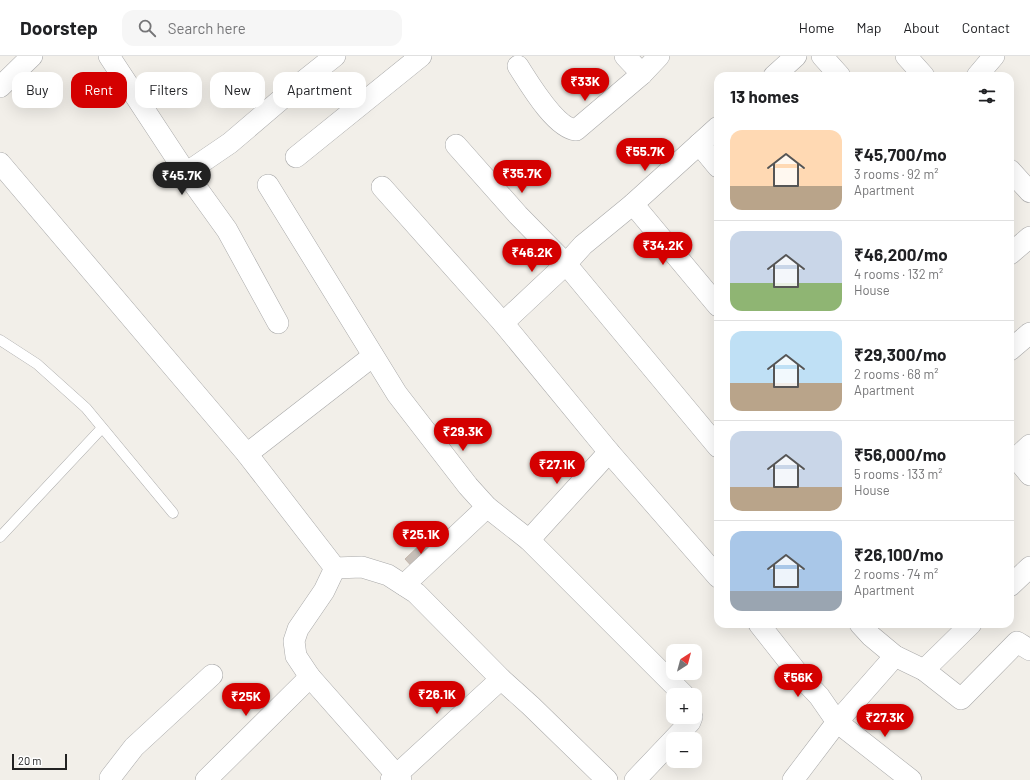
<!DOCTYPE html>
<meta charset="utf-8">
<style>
:root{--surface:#fff;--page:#f6f6f6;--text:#202124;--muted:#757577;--line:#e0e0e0;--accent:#d40000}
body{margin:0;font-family:Barlow,sans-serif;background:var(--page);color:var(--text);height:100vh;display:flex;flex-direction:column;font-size:15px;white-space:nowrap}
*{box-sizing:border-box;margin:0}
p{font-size:13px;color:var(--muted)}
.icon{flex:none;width:22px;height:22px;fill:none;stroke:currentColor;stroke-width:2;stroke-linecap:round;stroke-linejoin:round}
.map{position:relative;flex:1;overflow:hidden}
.side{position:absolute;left:714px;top:16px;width:300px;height:556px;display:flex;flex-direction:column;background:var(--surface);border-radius:12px;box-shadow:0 4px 16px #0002}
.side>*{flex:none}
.top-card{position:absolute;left:12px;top:16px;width:380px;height:36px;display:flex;gap:8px}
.needle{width:26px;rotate:36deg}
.tools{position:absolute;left:666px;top:588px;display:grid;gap:8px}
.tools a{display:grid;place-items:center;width:36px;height:36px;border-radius:8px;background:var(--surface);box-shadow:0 4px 16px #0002;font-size:20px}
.scale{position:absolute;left:12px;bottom:10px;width:55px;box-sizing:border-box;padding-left:4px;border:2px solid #222;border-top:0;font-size:11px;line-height:14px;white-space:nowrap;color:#222;-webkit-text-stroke:3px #fff;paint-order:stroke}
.price{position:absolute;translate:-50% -34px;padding:0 9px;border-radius:14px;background:var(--accent);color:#fff;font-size:13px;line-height:26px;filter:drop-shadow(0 1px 2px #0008)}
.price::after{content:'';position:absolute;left:50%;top:24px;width:12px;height:9px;margin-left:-6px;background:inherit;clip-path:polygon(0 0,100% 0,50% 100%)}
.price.current{background:#222;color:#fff}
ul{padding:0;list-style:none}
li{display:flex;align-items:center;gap:12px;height:100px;padding:0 16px}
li+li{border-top:1px solid var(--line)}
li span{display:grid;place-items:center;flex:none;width:112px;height:80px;border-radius:12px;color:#555}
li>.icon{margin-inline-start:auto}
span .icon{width:48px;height:48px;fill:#fffc;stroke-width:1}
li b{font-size:17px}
h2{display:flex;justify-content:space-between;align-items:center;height:48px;padding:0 16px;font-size:17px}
.tag{padding:0 14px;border-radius:12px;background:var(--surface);box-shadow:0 4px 16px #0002;font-size:14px;line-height:36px}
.tag.current{background:var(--accent);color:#fff}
header{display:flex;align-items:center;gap:24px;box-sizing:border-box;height:56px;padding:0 20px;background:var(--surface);border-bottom:1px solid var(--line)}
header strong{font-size:19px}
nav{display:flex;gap:22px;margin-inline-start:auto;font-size:14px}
.search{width:280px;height:36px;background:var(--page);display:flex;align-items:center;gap:10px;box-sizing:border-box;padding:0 14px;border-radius:12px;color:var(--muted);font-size:15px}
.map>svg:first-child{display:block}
</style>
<header>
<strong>Doorstep</strong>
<div class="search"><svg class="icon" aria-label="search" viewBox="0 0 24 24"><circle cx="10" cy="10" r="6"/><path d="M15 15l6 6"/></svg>Search here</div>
<nav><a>Home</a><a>Map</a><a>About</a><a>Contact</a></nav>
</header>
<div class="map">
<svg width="1030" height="724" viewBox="0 0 1030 724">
<rect width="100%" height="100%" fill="#f2efe9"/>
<path fill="#c7bfb8" stroke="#c4b6ab" d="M425 484 437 496 416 515 405 503Z"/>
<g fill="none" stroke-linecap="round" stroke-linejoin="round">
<g stroke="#a9a9a9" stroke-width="11">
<g id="lane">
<path d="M0 284 37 308 86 352 173 457"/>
<path d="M0 481 102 372"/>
</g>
</g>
<g stroke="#a9a9a9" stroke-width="22">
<g id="street">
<path d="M109 0 186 117 227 174 278 267"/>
<path d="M625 0 642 18"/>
<path d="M822 0 840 20"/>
<path d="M906 0 924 20"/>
<path d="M518 10C529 27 555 72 576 74L642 18 659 0"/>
<path d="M774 20 796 0"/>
<path d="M977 20 994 0"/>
<path d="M0 31 32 0"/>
<path d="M699 88 718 111"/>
<path d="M456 89 518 159 566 208 718 391"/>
<path d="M296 101 421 0"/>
<path d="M0 107 247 398 335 512 362 511 388 519 416 537 501 623 531 650 607 724"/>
<path d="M1010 114 1030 136"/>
<path d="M186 117 230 87 291 35 335 0"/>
<path d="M268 129 397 338 468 430 487 451 529 484 684 639"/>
<path d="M382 131 503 267 609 396 718 521"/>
<path d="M633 148 718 250"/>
<path d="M1010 198 1030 181"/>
<path d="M503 267 566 208 583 189 633 148 718 71"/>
<path d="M1010 294 1030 277"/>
<path d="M1030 389 1016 402 1030 419"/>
<path d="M247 398 373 300"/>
<path d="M529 484 609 396"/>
<path d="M335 512 324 535 298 573 294 585 296 600 310 621 401 724"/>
<path d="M404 529 487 451"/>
<path d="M1010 530 1030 511"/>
<path d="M759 568 800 620 819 640 837 666 911 724"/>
<path d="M860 568 871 580 895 600 924 614 961 643 1017 586 1030 594"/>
<path d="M924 614 971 568"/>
<path d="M674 683 690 666 692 661"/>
<path d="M110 722 134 691 212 619"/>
<path d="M206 724 310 621"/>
<path d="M391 724 501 623"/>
<path d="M635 724 673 684"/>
<path d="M793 724 837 666 895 600"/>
</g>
</g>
<use href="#lane" stroke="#fff" stroke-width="10"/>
<use href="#street" stroke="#fff" stroke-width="21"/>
</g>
</svg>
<div class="tools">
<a><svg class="needle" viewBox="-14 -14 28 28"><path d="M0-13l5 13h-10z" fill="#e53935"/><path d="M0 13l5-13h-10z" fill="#757577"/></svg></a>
<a>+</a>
<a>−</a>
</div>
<div class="scale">20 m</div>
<b class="price" style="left:585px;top:46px">₹33K</b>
<b class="price" style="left:645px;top:116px">₹55.7K</b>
<b class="price" style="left:522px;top:138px">₹35.7K</b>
<b class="price current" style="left:182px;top:140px">₹45.7K</b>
<b class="price" style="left:663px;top:210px">₹34.2K</b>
<b class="price" style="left:532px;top:217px">₹46.2K</b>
<b class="price" style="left:463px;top:396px">₹29.3K</b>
<b class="price" style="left:557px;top:429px">₹27.1K</b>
<b class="price" style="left:421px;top:499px">₹25.1K</b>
<b class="price" style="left:798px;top:642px">₹56K</b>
<b class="price" style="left:437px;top:659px">₹26.1K</b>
<b class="price" style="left:246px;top:661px">₹25K</b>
<b class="price" style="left:885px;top:682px">₹27.3K</b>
<div class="top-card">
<a class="tag">Buy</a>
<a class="tag current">Rent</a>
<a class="tag">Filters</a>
<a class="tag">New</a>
<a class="tag">Apartment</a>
</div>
<section class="side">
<h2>13 homes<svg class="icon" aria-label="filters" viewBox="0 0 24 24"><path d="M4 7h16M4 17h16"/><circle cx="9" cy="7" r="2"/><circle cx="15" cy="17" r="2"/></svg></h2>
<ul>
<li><span style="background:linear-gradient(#ffd9b3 70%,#b9a48a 0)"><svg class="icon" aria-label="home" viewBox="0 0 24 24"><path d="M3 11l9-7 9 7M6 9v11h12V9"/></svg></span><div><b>₹45,700/mo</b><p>3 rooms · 92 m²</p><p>Apartment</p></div></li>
<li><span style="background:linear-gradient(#c9d6e8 65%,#8fb573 0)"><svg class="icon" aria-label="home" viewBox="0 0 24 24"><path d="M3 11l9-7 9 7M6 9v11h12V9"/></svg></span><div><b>₹46,200/mo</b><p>4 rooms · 132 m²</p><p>House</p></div></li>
<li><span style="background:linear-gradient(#bfe0f5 65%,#b9a48a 0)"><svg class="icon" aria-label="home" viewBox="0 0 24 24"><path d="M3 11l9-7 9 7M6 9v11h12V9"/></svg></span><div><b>₹29,300/mo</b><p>2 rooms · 68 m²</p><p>Apartment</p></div></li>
<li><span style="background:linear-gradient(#c9d6e8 70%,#b9a48a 0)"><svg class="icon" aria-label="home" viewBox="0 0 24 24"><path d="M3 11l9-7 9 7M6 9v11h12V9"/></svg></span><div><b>₹56,000/mo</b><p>5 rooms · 133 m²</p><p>House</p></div></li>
<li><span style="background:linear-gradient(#a9c7e8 75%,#9aa5b1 0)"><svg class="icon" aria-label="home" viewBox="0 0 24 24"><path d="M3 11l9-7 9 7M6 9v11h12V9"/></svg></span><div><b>₹26,100/mo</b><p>2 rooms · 74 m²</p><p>Apartment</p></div></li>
</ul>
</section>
</div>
